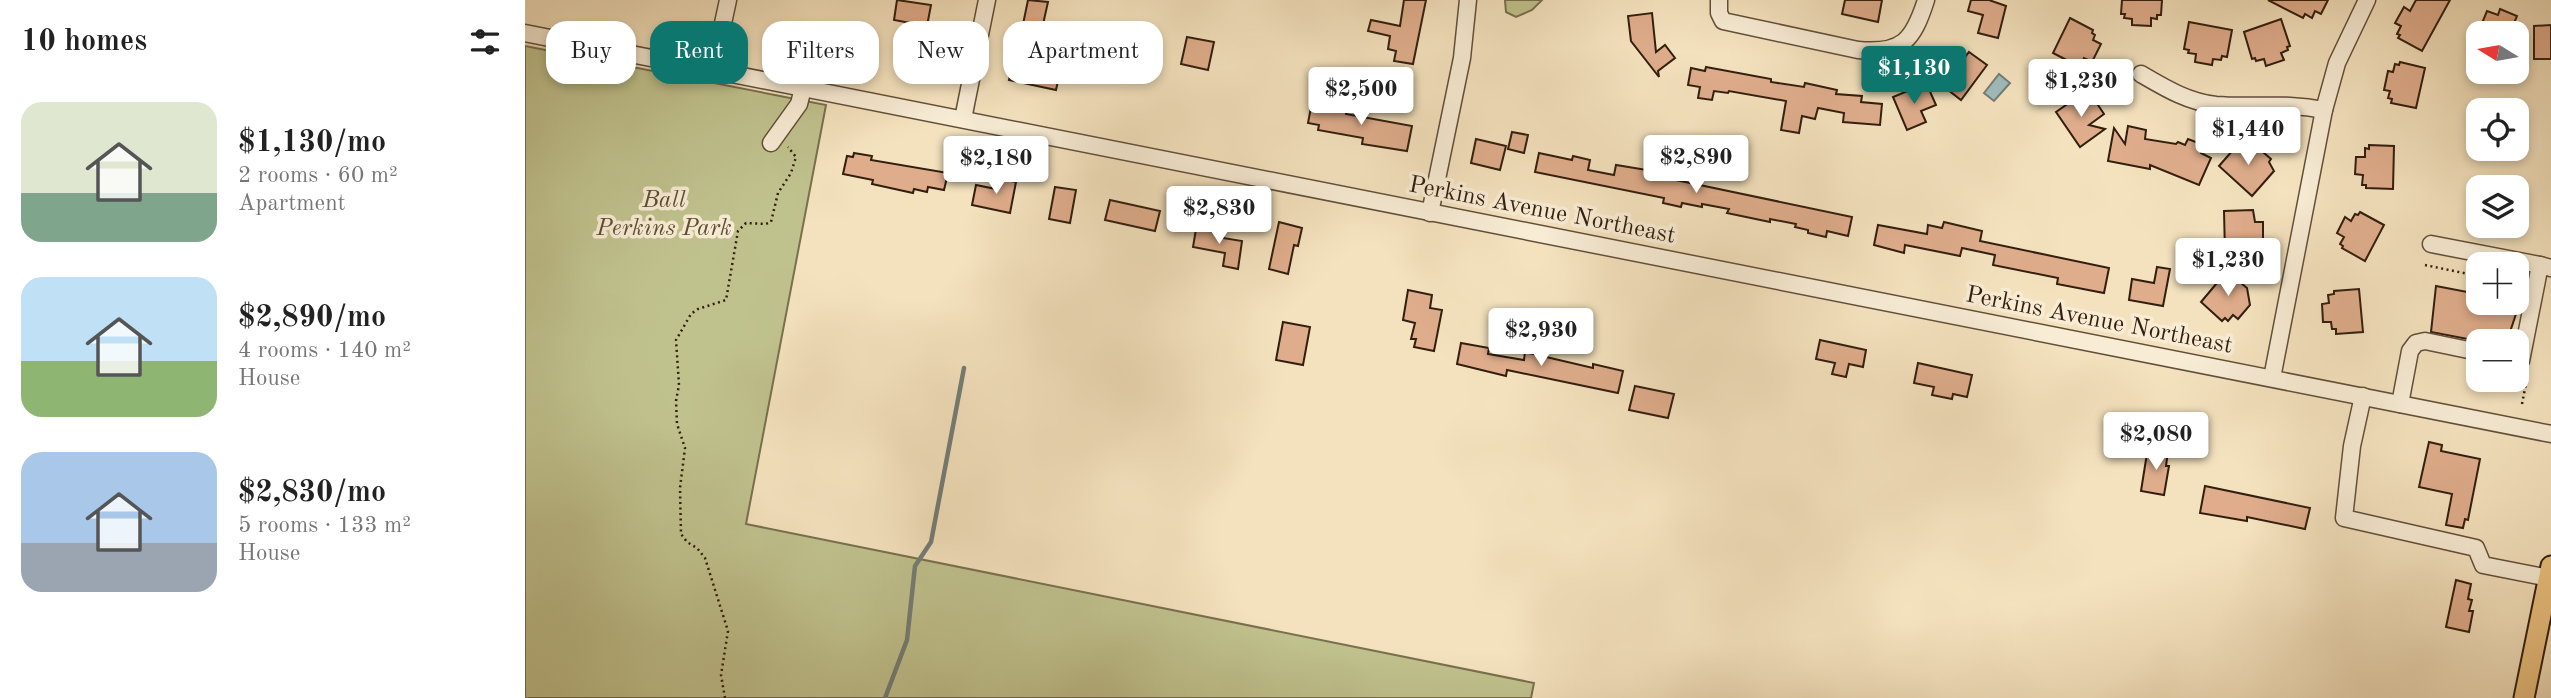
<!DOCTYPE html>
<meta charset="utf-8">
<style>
:root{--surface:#fff;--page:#f6f6f6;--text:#222;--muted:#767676;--accent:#0f766e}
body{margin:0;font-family:"Old Standard TT",serif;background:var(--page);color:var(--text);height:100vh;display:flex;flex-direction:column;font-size:26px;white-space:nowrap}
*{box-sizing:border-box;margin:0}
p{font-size:23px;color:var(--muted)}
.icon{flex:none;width:38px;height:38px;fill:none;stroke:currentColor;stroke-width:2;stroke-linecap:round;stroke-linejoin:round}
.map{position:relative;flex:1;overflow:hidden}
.sheet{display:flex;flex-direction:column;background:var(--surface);width:525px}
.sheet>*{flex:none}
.hud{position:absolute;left:21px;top:21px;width:665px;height:63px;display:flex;gap:14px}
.needle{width:46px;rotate:281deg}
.controls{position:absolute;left:1941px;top:21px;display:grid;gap:14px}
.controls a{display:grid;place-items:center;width:63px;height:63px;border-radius:14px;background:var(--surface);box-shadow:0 4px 10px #0003;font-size:35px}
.price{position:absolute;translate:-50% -60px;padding:0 16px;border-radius:7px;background:#fff;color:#222;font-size:23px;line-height:46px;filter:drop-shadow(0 2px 4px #0008)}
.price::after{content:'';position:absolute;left:50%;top:42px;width:21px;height:16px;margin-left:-10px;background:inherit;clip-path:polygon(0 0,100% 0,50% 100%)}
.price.active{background:var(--accent);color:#fff}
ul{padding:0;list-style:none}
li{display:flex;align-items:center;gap:21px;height:175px;padding:0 21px}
li span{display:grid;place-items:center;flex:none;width:196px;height:140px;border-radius:21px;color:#555}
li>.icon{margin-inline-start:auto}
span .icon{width:84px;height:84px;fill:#fffc;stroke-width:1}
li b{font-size:30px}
h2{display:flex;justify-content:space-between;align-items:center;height:84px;padding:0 21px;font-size:30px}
.pill{padding:0 24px;border-radius:21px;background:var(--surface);box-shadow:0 4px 10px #0003;font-size:24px;line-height:63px}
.pill.active{background:var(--accent);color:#fff}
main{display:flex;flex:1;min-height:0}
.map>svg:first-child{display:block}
</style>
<main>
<section class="sheet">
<h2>10 homes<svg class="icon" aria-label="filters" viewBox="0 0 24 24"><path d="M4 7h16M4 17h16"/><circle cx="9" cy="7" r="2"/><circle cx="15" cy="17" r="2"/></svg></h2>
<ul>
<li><span style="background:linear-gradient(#dfe7d0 65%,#7fa58c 0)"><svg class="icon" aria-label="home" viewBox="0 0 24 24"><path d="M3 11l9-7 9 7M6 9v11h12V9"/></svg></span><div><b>$1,130/mo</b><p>2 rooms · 60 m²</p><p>Apartment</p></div></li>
<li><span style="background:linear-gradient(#bfe0f5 60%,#8fb573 0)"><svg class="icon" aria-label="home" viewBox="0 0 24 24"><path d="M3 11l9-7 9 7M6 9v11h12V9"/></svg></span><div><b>$2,890/mo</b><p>4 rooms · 140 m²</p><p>House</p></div></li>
<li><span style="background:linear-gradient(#a9c7e8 65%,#9aa5b1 0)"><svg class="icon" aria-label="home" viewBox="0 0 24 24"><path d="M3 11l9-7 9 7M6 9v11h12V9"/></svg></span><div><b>$2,830/mo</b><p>5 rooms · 133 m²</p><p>House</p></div></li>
</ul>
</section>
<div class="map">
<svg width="2026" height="698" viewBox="0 0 2026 698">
<rect width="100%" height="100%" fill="#f4e2be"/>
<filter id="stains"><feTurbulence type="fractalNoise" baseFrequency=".00286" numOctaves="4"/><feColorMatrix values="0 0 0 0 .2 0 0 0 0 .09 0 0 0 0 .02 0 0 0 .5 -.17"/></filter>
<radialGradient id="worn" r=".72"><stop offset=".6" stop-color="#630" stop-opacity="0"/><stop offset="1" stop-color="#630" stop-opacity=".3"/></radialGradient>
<g fill="#c0c28e" stroke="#79704e" stroke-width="2">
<path d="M980 0H1017L1007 10 991 17 981 12Z"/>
<path d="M0 46 301 105 221 524 1009 683 1006 698H0Z"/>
</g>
<path fill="#a0bcbc" stroke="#747d76" stroke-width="2" d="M1474 74 1485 83 1469 101 1459 93Z"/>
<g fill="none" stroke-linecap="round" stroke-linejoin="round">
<path stroke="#747d76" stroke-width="4.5" d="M360 698 382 640 390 566 406 542 439 368"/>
</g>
<g fill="#dfad8c" stroke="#321e0e" stroke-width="2">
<path d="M372 0 406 5 402 26 369 20Z"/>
<path d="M503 0 523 2 515 38 496 34Z"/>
<path d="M879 0H901L888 64 869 61 871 51 863 49 865 36 843 31 846 20 875 26Z"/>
<path d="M1320 0H1357L1353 22 1317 14Z"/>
<path d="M1446 0H1464L1481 6 1473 38 1453 33 1458 15 1443 11Z"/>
<path d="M1597 0H1637L1636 15H1632V19L1626 18V26L1607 25V19L1599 18 1600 14H1596Z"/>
<path d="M1743 0H1803L1796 14 1790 11 1787 18 1780 14 1778 18Z"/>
<path d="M1891 0H1925L1897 51 1873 38 1875 35 1872 34 1876 26 1870 23 1879 7 1885 11Z"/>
<path d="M1975 9 1992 16 1985 33H1953L1962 11 1973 15Z"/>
<path d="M1127 13 1131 52 1140 45 1150 58 1133 71 1134 77 1106 41 1103 16Z"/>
<path d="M1545 18 1568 30 1567 33 1570 35 1568 40 1576 44 1567 62 1559 58 1555 67 1528 53Z"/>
<path d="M1756 19 1765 46 1762 47 1763 50 1756 53 1759 60 1741 66 1739 59 1731 61 1730 58 1727 59 1719 32Z"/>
<path d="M1664 22 1707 30 1702 57 1697 56 1696 60 1688 59 1687 65 1670 62 1671 54 1663 53 1664 50 1659 49Z"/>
<path d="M2026 25V59H2009V26Z"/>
<path d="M592 30 612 33 607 64 587 60Z"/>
<path d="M662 37 689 42 683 70 656 64Z"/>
<path d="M1444 52 1462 65 1436 100 1418 86Z"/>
<path d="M489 58 536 68 531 90 484 80Z"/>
<path d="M1875 62 1900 68 1891 108 1866 103 1867 99 1863 98 1865 91 1859 90 1863 71 1868 72 1870 64 1874 65Z"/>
<path d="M1181 67 1246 79V82L1279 87 1280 83 1312 90 1311 94 1337 96 1336 102 1357 104 1355 125 1318 122 1319 113 1293 108 1290 119 1277 116 1274 133 1256 130 1261 101 1204 91 1203 93 1189 91 1187 100 1173 98 1175 87 1163 85 1166 68 1180 71Z"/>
<path d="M1392 87 1394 91 1403 87 1411 105 1396 111 1401 122 1382 130 1368 97Z"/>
<path d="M1554 96 1556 98 1558 97 1563 104 1569 99 1579 114 1564 125 1580 129 1555 147 1531 112Z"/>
<path d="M787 102 822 109 821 114 887 126 882 151 837 144 838 138 793 130 794 125 783 123Z"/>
<path d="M1603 126 1621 130 1620 139 1651 144 1653 142 1660 145 1663 139 1679 145 1676 153 1686 158 1674 185 1625 165V169L1583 161 1589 128 1600 144Z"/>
<path d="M987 132 1003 135 999 153 983 149Z"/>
<path d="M951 139 981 146 975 170 946 163Z"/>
<path d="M1715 142 1718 145 1721 142 1728 149 1731 146 1746 159 1744 162 1749 171 1727 196 1694 166Z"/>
<path d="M1844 145 1869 146 1868 189 1841 188V185H1837L1838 175 1830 174 1831 157H1840V148L1844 149Z"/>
<path d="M329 153 347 156 346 160 423 173 419 190 403 187 402 192 389 189 388 193 347 184 348 180 318 174 322 156 328 157Z"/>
<path d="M1014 153 1047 160 1048 156 1065 160 1063 170 1089 175 1091 165 1128 171 1127 175 1327 217 1323 236 1302 231 1301 237 1283 233V230L1270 227 1271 224 1245 219V222L1202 213 1204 209 1177 204V207L1157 203 1156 207 1138 203 1139 198 1010 172Z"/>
<path d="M473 178 491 182 485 213 447 205 451 185 471 189Z"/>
<path d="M530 187 551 190 545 223 524 219Z"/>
<path d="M585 200 635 211 630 231 580 220Z"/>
<path d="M1728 210 1730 222H1738V240L1730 241 1727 248H1724V252L1700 253 1699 211Z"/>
<path d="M1835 212 1859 225 1840 261 1817 248 1818 246 1815 244 1819 237 1812 233 1820 217 1826 221 1830 214 1833 215Z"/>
<path d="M754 222 777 228 773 246 769 245 763 274 744 269Z"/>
<path d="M1419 222 1457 231 1455 241 1584 268 1579 293 1532 284 1533 278 1468 265 1470 255 1437 248 1435 256 1380 245 1379 253 1349 245 1353 225 1402 234 1403 225 1417 228Z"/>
<path d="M671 229 699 233 698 238 717 241 713 269 698 266 700 253 668 247Z"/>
<path d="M1632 267 1645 269 1638 306 1604 300 1607 279 1629 283Z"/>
<path d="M1702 271 1722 288 1725 305 1713 319 1708 315 1703 321 1700 318 1697 321 1676 302Z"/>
<path d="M1911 286 1953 294V303H1980L1985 306 1991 314 1982 341H1953L1906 332Z"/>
<path d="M1834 289 1838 332 1811 334V329H1807L1806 322H1798L1797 304 1804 303 1803 295 1809 294V291Z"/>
<path d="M883 290 907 295 905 308 917 310 909 351 889 347 891 339H886L890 323 878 320Z"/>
<path d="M758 322 785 327 778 365 751 360Z"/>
<path d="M1295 340 1341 350 1338 367 1324 364 1321 377 1307 374 1310 363 1291 359Z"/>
<path d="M936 343 964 348 963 354 999 360 1000 352 1068 368V364L1098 371 1093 393 982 370 981 376 932 364Z"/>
<path d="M1393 363 1447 375 1442 397 1428 394 1427 399 1407 395 1409 387 1389 383Z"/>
<path d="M1110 386 1149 394 1143 418 1104 410Z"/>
<path d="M1904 442 1917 445 1916 451 1955 459 1943 520 1940 519 1938 528 1921 525 1927 494 1894 487Z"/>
<path d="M1623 447 1643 451 1641 466H1644L1639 495 1616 491Z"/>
<path d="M1680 486 1785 508 1780 529 1722 517V521L1675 513Z"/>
<path d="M1931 580 1946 584 1943 599 1947 600 1944 611H1948L1944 632 1921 627Z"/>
</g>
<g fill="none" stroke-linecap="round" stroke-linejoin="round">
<g stroke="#624f3a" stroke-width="19">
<g id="minor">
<path d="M1194 0V13L1198 21 1333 50C1377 54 1388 41 1401 0"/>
<path d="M0 33 2026 434"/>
<path d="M188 70 203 0"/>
<path d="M1616 74C1640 88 1663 102 1691 105 1729 108 1760 102 1799 110"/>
<path d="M438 119 462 0"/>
<path d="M246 143 274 104 278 88"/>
<path d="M905 213 937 58 943 0"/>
<path d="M1906 244 2015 265"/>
<path d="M1992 360 1996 361 2015 265 2026 268"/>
<path d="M1747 378 1799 110 1812 63 1842 0"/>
<path d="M1838 396 1827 446 1819 518 1951 548 1958 565 2024 578"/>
<path d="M1875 404 1885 351 1891 343 1900 341 1953 352"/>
</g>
</g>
<g stroke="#321e0e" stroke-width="23">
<path id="major" d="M1999 698 2026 566"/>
</g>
<g stroke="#321e0e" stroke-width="2.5" stroke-dasharray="2 3.5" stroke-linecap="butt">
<path d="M1900 265 1953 276"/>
<path d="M1987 303 1992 311"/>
<path d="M1997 404 2003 373"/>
<path d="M200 698 196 675 203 631 180 558 172 548 162 542 156 534 155 488 160 448 152 424 151 401 154 385 151 340 166 314 173 309 201 300 213 231 221 223 241 224 246 222 253 193 266 173 271 157 263 147"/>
</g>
<use href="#minor" stroke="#f8ecd5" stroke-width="16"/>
<use href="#major" stroke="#eac17f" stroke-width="19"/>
</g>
<g text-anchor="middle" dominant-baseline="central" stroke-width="7" stroke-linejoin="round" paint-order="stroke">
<g font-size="24" font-style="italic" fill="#5d4f34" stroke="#f8ecd5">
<text x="139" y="201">Ball<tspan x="139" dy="28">Perkins Park</tspan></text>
</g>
<g font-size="24" fill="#321e0e" stroke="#f8ecd5">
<text transform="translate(1017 211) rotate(11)">Perkins Avenue Northeast</text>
<text transform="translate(1574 321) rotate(11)">Perkins Avenue Northeast</text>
</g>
</g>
<rect width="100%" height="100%" filter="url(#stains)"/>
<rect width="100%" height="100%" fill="url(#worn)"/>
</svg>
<div class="controls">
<a><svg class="needle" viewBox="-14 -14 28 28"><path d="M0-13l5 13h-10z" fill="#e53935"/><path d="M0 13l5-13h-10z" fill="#767676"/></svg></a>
<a><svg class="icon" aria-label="locate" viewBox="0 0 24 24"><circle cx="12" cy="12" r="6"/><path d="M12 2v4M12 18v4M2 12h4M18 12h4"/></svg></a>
<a><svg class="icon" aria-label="layers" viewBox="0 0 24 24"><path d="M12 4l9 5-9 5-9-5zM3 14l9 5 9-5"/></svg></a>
<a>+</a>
<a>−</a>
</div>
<b class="price active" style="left:1389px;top:106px">$1,130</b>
<b class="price" style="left:1556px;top:119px">$1,230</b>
<b class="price" style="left:836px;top:127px">$2,500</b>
<b class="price" style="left:1723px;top:167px">$1,440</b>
<b class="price" style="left:1171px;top:195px">$2,890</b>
<b class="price" style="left:471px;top:196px">$2,180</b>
<b class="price" style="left:694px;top:246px">$2,830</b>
<b class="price" style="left:1703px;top:298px">$1,230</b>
<b class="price" style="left:1016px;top:368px">$2,930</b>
<b class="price" style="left:1631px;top:472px">$2,080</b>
<div class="hud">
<a class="pill">Buy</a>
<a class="pill active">Rent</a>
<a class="pill">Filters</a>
<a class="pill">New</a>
<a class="pill">Apartment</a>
</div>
</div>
</main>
